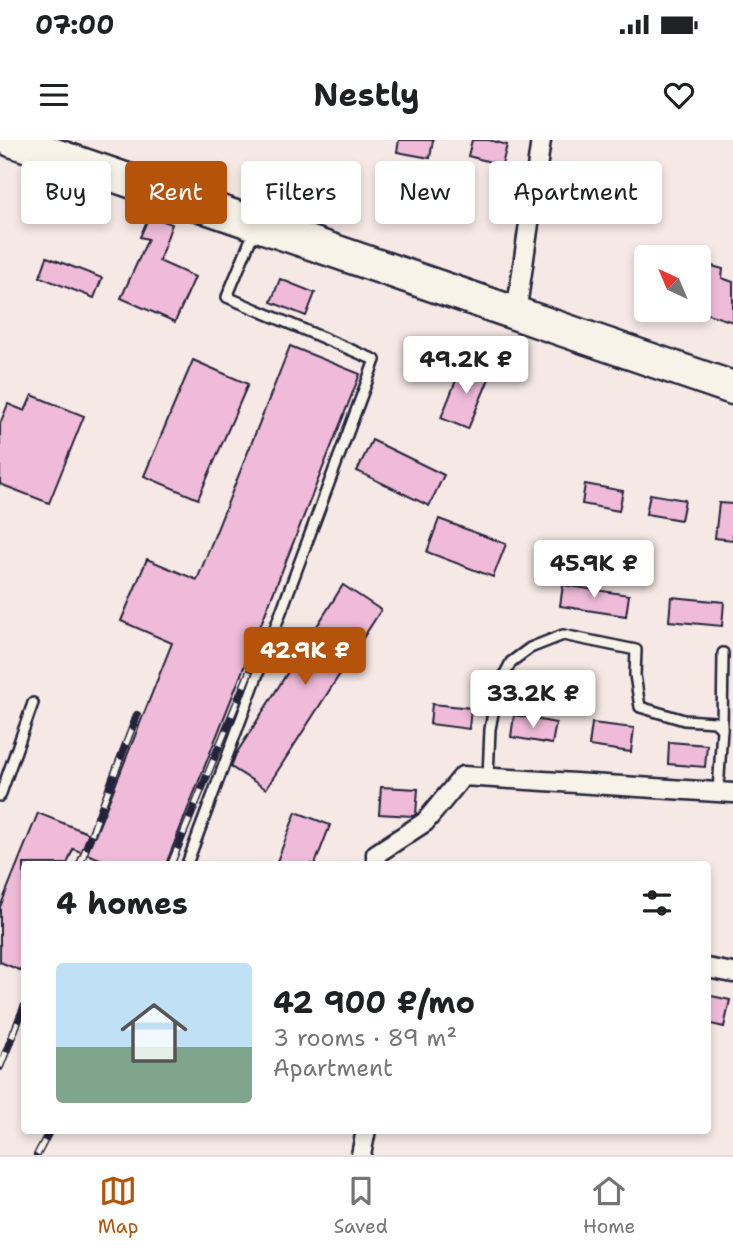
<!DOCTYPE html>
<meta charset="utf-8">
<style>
:root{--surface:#fff;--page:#f6f6f6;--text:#202124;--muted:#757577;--line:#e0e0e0;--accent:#b45309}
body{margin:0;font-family:"Shantell Sans",sans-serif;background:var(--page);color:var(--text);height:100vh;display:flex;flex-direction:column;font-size:26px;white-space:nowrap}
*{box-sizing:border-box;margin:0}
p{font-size:23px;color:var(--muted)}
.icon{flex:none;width:38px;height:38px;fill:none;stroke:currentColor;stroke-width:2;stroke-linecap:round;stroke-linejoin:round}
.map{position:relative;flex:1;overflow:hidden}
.drawer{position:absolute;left:21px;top:721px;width:690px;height:273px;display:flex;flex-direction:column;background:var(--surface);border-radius:7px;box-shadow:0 4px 10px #0003}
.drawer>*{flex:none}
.hud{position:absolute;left:21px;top:21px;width:691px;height:63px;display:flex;gap:14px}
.needle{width:46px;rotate:316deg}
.buttons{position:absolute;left:634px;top:105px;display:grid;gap:14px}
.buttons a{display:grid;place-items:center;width:77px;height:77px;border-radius:7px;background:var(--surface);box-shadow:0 4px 10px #0003;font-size:35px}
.price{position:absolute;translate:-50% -60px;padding:0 16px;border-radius:7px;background:#fff;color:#222;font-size:23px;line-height:46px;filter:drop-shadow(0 2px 4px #0008)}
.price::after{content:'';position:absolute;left:50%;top:42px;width:21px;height:16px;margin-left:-10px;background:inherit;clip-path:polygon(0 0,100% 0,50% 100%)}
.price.on{background:var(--accent);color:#fff}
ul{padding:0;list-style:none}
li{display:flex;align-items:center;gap:21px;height:175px;padding:0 35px}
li+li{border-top:2px solid var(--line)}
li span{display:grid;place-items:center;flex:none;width:196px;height:140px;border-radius:7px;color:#555}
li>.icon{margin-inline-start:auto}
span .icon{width:84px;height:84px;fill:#fffc;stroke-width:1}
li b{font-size:30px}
h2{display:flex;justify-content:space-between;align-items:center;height:84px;padding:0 35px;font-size:30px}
.chip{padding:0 24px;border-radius:7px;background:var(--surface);box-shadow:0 4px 10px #0003;font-size:24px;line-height:63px}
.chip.on{background:var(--accent);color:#fff}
.status{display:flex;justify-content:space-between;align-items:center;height:49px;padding:0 35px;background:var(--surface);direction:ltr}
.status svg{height:19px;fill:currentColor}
header{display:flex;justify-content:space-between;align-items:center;height:91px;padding:0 35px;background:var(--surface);font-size:32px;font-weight:700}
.tab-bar{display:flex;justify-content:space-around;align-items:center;height:98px;border-top:2px solid var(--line);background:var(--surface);font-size:19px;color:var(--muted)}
.tab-bar a{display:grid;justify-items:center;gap:4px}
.tab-bar .on{color:var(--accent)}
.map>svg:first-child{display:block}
</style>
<div class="status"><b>07:00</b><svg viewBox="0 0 49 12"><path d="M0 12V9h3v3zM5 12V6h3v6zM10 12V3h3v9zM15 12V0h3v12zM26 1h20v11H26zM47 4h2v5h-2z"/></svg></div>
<header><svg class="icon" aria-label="menu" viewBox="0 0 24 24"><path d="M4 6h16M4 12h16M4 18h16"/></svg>Nestly<svg class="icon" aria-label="heart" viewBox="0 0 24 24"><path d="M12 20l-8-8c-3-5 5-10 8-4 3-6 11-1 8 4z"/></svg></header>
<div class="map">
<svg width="733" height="1015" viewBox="0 0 733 1015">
<rect width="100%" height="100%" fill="#f5e8e5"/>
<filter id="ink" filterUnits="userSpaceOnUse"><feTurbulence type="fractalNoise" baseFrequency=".0143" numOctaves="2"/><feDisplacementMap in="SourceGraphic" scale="14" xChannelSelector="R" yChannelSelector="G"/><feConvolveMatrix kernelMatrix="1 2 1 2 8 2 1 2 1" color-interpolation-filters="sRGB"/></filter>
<g filter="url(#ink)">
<g fill="#efbbd8" stroke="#22223b" stroke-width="2">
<path d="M399 0H433L430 18 397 12Z"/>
<path d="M472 0H489L507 5 502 25 468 16Z"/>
<path d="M149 76 172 84 159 121 195 137 175 182 121 158 148 99 140 97Z"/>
<path d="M47 117 102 138 94 158 40 137Z"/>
<path d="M708 125 723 129 722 138 733 142V182L698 171V155Z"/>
<path d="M280 139 315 153 306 176 271 162Z"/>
<path d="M290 206 360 234 166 724H114L73 709 67 724H24V832L0 822V767L38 673 95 696 172 503 121 481 147 419 197 440Z"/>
<path d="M193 220 248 244 198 359 144 336Z"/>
<path d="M463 223 491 234 468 289 441 278Z"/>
<path d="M32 255 84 276 49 363 0 344V284L8 264 25 271Z"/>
<path d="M372 300 444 335 429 366 357 331Z"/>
<path d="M585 344 623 351 619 371 582 364Z"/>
<path d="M650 354 685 360 681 380 646 374Z"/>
<path d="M719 363 733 364V400L715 398Z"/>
<path d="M439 379 506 404 493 437 427 412Z"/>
<path d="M343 445 381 470 266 649 231 627 236 614Z"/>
<path d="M563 445 629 455 626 476 560 466Z"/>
<path d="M671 457 724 462 722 486 669 481Z"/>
<path d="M432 564 471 568 469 589 430 584Z"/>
<path d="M514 575 556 583 552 604 511 597Z"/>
<path d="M592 583 634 588 631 612 589 606Z"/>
<path d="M669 602 707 605 705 627 668 624Z"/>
<path d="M381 647 418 649 416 674 413 676 379 674Z"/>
<path d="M296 672 330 685 315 724H276Z"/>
<path d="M707 855 730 860 724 887 707 883Z"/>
</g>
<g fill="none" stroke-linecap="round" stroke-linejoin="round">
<g stroke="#22223b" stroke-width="14">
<g id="lane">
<path d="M722 589 723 513"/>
<path d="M488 637 490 589 498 547 511 522 530 508 563 495 636 510 635 535 640 567 684 580 715 582 722 589 718 652"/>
<path d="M0 656 33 563"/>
<path d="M187 724 375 220 227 157 255 89"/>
</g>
</g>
<g stroke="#22223b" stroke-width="23">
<g id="street">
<path d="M516 174 541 0"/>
<path d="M376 724V714L425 682 463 636 733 653"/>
<path d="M707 828 733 833"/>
<path d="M361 1015 366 990"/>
</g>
</g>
<g stroke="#22223b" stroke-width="37">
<path id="highway" d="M11 0 733 248"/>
</g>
<use href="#lane" stroke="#f7f3e8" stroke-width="9"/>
<use href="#street" stroke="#f7f3e8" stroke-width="18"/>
<use href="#highway" stroke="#f7f3e8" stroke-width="32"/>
<g stroke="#22223b" stroke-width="8">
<g id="rail">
<path d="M80 724 137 575"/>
<path d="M171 724 260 506"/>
<path d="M0 927 24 867"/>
<path d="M37 1015 50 990"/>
</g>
</g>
<use href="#rail" stroke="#f7f3e8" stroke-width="5" stroke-dasharray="16" stroke-linecap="butt"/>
</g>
</g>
</svg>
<div class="buttons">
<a><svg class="needle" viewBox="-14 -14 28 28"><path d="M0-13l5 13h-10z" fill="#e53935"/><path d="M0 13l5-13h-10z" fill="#757577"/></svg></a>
</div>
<b class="price" style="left:466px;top:256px">49.2K ₽</b>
<b class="price" style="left:594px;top:460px">45.9K ₽</b>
<b class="price on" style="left:305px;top:547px">42.9K ₽</b>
<b class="price" style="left:533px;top:590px">33.2K ₽</b>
<div class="hud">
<a class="chip">Buy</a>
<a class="chip on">Rent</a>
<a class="chip">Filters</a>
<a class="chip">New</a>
<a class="chip">Apartment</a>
</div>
<section class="drawer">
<h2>4 homes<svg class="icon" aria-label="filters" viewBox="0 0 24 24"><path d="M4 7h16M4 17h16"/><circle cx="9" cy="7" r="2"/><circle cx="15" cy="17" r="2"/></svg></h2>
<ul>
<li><span style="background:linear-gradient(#bfe0f5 60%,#7fa58c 0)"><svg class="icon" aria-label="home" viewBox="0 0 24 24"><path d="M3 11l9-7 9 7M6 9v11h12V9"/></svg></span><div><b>42 900 ₽/mo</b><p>3 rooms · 89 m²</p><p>Apartment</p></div></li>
</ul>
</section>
</div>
<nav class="tab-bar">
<a class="on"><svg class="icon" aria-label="map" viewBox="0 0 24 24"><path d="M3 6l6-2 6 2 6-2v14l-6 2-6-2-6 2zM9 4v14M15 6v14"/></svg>Map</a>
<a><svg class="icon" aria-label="saved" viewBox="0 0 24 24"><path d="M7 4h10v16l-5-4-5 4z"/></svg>Saved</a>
<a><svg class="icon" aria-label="home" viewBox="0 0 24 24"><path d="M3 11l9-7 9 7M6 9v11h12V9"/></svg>Home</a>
</nav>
